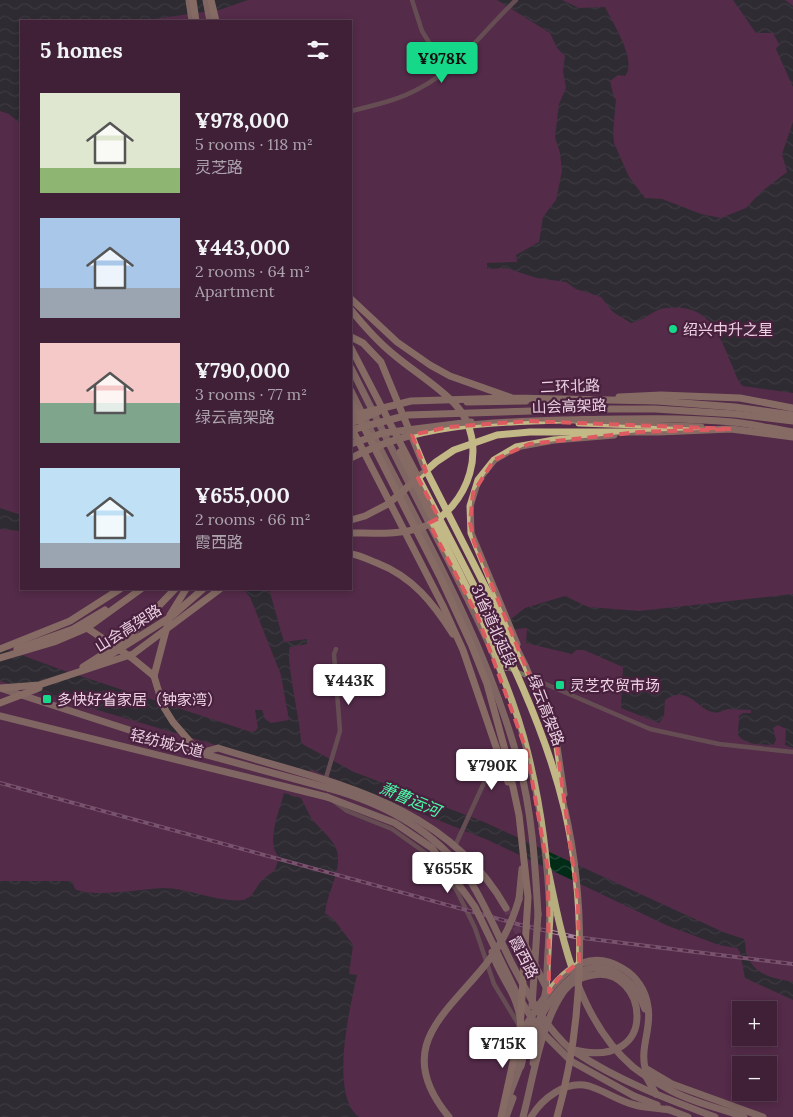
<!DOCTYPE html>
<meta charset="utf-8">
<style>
:root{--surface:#3f2037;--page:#46283f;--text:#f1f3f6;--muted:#ada3ad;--line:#583e52;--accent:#15d989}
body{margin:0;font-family:Lora,"Noto Sans SC",serif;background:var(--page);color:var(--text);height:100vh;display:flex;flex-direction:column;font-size:19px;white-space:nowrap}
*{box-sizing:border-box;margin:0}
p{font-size:16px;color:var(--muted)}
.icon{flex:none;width:28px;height:28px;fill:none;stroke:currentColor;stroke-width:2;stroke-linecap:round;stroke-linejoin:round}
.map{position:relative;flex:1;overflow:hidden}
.drawer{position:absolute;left:20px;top:20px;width:332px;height:570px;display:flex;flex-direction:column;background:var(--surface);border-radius:0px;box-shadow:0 2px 8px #0003,0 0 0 1px var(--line)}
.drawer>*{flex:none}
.controls{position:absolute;left:732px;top:1001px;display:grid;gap:10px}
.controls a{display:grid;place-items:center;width:45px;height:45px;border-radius:0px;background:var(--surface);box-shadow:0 2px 8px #0003,0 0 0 1px var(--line);font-size:25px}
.price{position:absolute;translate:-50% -42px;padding:0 11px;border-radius:5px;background:#fff;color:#222;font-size:16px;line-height:32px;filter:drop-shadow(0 1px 2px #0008)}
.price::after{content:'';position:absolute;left:50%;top:30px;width:15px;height:11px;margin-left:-8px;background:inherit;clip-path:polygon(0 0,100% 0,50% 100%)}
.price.active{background:var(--accent);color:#111}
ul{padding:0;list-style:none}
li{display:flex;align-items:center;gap:15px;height:125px;padding:0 20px}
li span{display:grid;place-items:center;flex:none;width:140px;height:100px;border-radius:0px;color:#555}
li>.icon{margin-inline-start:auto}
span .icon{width:60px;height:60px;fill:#fffc;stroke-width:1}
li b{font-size:21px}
h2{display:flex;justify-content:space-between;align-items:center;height:60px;padding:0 20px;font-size:21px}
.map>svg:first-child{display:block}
</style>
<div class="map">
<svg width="793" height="1117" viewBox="0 0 793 1117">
<defs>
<pattern id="water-waves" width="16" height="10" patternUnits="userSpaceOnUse" patternTransform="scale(1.25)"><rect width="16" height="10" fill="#002b17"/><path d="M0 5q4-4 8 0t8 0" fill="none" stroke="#254939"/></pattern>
</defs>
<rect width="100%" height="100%" fill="#542b49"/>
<g fill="url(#water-waves)">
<path d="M0 0H248L219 10 139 21H21V124L9 114 0 111Z"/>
<path d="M497 0H562L579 8 605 7C612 22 638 61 625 76L618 75 610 81 614 98 616 99 613 132 614 143 629 177 645 198 662 199 701 214 721 218 746 208 761 192 787 172 782 154 793 122V393L743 386C737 381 735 372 732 365 718 332 709 303 666 308 653 309 644 321 631 323L613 312 601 297 576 289 566 282 537 278 506 268 487 269V263L517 262 516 255 539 242 543 217 556 200 562 171 560 153 555 137 559 104 566 88 563 71 565 56 557 48 550 33Z"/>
<path d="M733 0H785L793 6V87L776 49 779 44 773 33H756Z"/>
<path d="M0 508 21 515V531L0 529Z"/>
<path d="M243 589H269L284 642 307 639V644L290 647C285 660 301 722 301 742L304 745 354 772 484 822 723 932 744 939C747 945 744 949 747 955 755 976 773 978 793 982V1000L745 978 740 952 737 948 719 945 666 925 488 840 312 770 307 772 0 681V647L62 670 248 731 254 732 258 728 255 710H262L265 719 271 723 289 720 281 675 250 597Z"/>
<path d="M793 594V748L785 745 786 729 778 725 773 728 776 740 773 745C761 744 746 746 738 735L739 716 743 713H751V710C744 710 735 709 728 709 722 710 719 714 713 712 697 710 689 684 665 700L664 716 659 723 621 708 623 667 584 650H576L572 654 526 643 527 628 508 630 506 623 525 608 565 596 588 607 639 611Z"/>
<path d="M284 793 301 798C305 805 308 813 312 819 322 832 340 843 338 861 337 879 327 895 325 913L335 921 353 945 349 974 357 975C350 1008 329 1094 359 1117H0V881H72L75 889C91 898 143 889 163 888 190 888 217 903 244 900L251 896 261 881 275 870 279 857C265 842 280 810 284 793Z"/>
</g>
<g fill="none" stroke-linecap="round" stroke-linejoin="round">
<path stroke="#6b4460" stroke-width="7" stroke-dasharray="7 3.5" stroke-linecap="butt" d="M506 908 523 942"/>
<g stroke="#7a7660" stroke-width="4.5">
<path d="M412 0 422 31 446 70"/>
<path d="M351 111C375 105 399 100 420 88 456 70 487 27 516 0"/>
<path d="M506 667 650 729 719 744 793 752"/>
<path d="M325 781 340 731 334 654 336 649"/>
<path d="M335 802 347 811 392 829 427 854 456 889 475 928 494 984 520 1027"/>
<path d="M455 846 493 763"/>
</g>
<g stroke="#b7ae80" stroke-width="7">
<path d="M189 0 192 21"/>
<path d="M206 0 210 21"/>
<path d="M351 368C381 427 410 486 440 544 474 611 510 680 528 754 541 807 548 860 550 915"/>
<path d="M351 391C410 512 482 629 518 760 532 810 535 863 538 914"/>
<path d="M3 689 200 753 328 788"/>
<path d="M0 716 327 797"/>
<path d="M200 753 218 748C326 782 445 800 506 908"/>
<path d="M519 899 522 869"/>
<path d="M525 945 547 989"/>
<path d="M522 1031C544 999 573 939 622 968 636 976 646 990 648 1007 652 1027 640 1047 645 1068L672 1084 763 1117"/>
<path d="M527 1047C539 1015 574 948 617 973 632 982 639 993 645 1009"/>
<path d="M575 1052C619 1081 667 1099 715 1117"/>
<path d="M644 1073 656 1094"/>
<path d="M634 1096 657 1105"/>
<path d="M506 1103 522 1062"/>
<path d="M667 1109 688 1117"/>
<path d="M506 1117 513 1098"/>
<path d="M523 1117C533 1079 540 1027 562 994 569 983 580 977 593 975 646 964 665 1074 570 1049"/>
<path d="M531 1117C542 1099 565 1080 589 1086 605 1091 619 1101 635 1105 646 1108 658 1108 670 1110"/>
</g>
<g stroke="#c3b986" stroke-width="7">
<path d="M193 0 196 21"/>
<path d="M211 0 216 21"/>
<path d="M619 397 661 395 740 398 793 408"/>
<path d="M467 402 526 401"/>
<path d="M351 423 378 412"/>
<path d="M579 423 701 427"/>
<path d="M351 444 383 433 471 422"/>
<path d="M400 452 506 667"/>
<path d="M351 520 365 516 388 504"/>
<path d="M351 554C360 555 369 560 377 563 413 577 433 603 453 634"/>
<path d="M186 589 170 615 154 676 163 706 173 722 200 753"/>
<path d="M87 628 132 658 154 676"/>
<path d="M517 644 471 533 470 506 478 480 494 460 516 447 554 440 614 435"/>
<path d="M0 649 70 621 120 589"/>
<path d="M17 649 73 629 105 610"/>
<path d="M0 658 54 642 87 628 141 589"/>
</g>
<g stroke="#a5849b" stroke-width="4">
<path id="rail" d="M0 783 521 925 575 937 793 964"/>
</g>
<use href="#rail" stroke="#49213e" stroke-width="2" stroke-dasharray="5.5" stroke-linecap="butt"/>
<g stroke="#b7ae80" stroke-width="7">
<path d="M328 788C383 803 433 829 467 876 483 899 499 938 512 964 529 996 543 1024 570 1049"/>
<path d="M327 797 395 823 432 848 475 907 518 996 538 1028 571 1061 634 1096"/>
<path d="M548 870C562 938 577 1019 633 1067 643 1075 657 1083 668 1089 690 1102 720 1108 744 1117"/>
<path d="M492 952C496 966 504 978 511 991 525 1018 522 1040 515 1068"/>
<path d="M532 1006 538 914"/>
<path d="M533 1063 546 989 550 915"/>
<path d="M521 1066 531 1017"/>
<path d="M449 1117C392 1048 445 1015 486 964 502 944 512 923 519 899"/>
</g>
<g stroke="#c3b986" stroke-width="7">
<path d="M351 299 397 342 430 365 450 376 512 398 657 401 735 407 793 415"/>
<path d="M351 310C364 326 377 341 393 354 413 371 437 385 455 404 491 443 469 509 423 527 401 535 375 533 351 533"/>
<path d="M351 337 363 343 381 362 424 466 525 665 556 740 564 794"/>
<path d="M351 348C388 419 424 489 461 560 502 641 544 722 565 811 587 907 584 1022 557 1117"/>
<path d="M351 402 441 579 471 644 487 684 505 750 519 815 528 897 520 1030 501 1117"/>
<path d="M351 416 411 401 507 398"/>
<path d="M351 427 443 606 463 650 508 782"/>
<path d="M351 430 408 415 593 409H655L735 414 793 421"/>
<path d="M351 458C417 424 490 422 562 420 619 419 676 417 733 422 753 424 773 429 793 432"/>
<path d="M388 504 436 462 454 450 497 435 530 432H659L731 429 793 437"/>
<path d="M99 662 172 616 203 589"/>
<path d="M83 667 127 639 175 589"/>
<path d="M0 688 39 685 133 654 220 589"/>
<path d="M0 703 39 688"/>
</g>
</g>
<path d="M0 0H793V1117H0ZM529 421 731 429 639 432 529 444 494 460 473 493 470 523 474 542 556 740 578 901 579 962 558 979 549 992 548 870 527 752 477 615 429 523 439 518 418 478 426 471 412 435 448 427Z" fill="#542b49" fill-opacity=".55" fill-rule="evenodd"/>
<path fill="none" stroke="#dd5b60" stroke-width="4" stroke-dasharray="10 6" stroke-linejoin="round" d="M529 421 731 429 639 432 529 444 494 460 473 493 470 523 474 542 556 740 578 901 579 962 558 979 549 992 548 870 527 752 477 615 429 523 439 518 418 478 426 471 412 435 448 427Z"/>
<g fill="#15d989" stroke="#49213e" stroke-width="2">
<circle cx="673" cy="329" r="5"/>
<rect x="555" y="680" width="10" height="10" rx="2.5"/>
<rect x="42" y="694" width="10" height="10" rx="2.5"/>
</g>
<g text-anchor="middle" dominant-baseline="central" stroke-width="4.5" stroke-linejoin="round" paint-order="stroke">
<g font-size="15" fill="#ecd2e3" stroke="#49213e" text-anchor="start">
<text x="683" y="329">绍兴中升之星</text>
<text x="570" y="685">灵芝农贸市场</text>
<text x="57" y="699">多快好省家居（钟家湾）</text>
</g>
<g font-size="15" fill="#ecd2e3" stroke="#49213e">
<text transform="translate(570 386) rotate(-2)">二环北路</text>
<text transform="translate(569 406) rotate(-2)">山会高架路</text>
<text transform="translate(494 626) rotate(66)">31省道北延段</text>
<text transform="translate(128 628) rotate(-32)">山会高架路</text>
<text transform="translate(546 710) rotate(69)">绿云高架路</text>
<text transform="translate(167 743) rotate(14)">轻纺城大道</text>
<text transform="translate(524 957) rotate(63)">霞西路</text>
</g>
<g font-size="16" font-style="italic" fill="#49faa6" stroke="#49213e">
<text transform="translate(410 799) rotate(23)">萧曹运河</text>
</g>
</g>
</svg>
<div class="controls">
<a>+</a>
<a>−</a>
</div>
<b class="price active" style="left:442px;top:84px">¥978K</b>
<b class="price" style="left:349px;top:706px">¥443K</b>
<b class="price" style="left:492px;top:791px">¥790K</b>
<b class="price" style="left:448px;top:894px">¥655K</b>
<b class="price" style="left:503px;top:1069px">¥715K</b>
<section class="drawer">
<h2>5 homes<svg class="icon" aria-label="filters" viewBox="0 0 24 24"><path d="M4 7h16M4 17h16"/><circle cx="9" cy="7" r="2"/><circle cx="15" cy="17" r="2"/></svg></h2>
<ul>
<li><span style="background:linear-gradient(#dfe7d0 75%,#8fb573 0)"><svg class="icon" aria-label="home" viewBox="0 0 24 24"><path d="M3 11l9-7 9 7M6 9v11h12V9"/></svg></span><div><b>¥978,000</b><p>5 rooms · 118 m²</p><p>灵芝路</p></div></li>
<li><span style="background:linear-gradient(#a9c7e8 70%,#9aa5b1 0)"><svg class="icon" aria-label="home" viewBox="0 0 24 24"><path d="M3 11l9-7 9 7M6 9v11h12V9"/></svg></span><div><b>¥443,000</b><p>2 rooms · 64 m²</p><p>Apartment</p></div></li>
<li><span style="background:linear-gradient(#f6c9c9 60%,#7fa58c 0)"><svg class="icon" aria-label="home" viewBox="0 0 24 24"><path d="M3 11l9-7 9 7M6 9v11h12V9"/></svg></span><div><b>¥790,000</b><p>3 rooms · 77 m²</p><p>绿云高架路</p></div></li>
<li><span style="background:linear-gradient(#bfe0f5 75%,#9aa5b1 0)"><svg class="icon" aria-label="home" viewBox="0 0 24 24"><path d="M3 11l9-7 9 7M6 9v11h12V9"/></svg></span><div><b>¥655,000</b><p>2 rooms · 66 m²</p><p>霞西路</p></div></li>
</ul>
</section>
</div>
